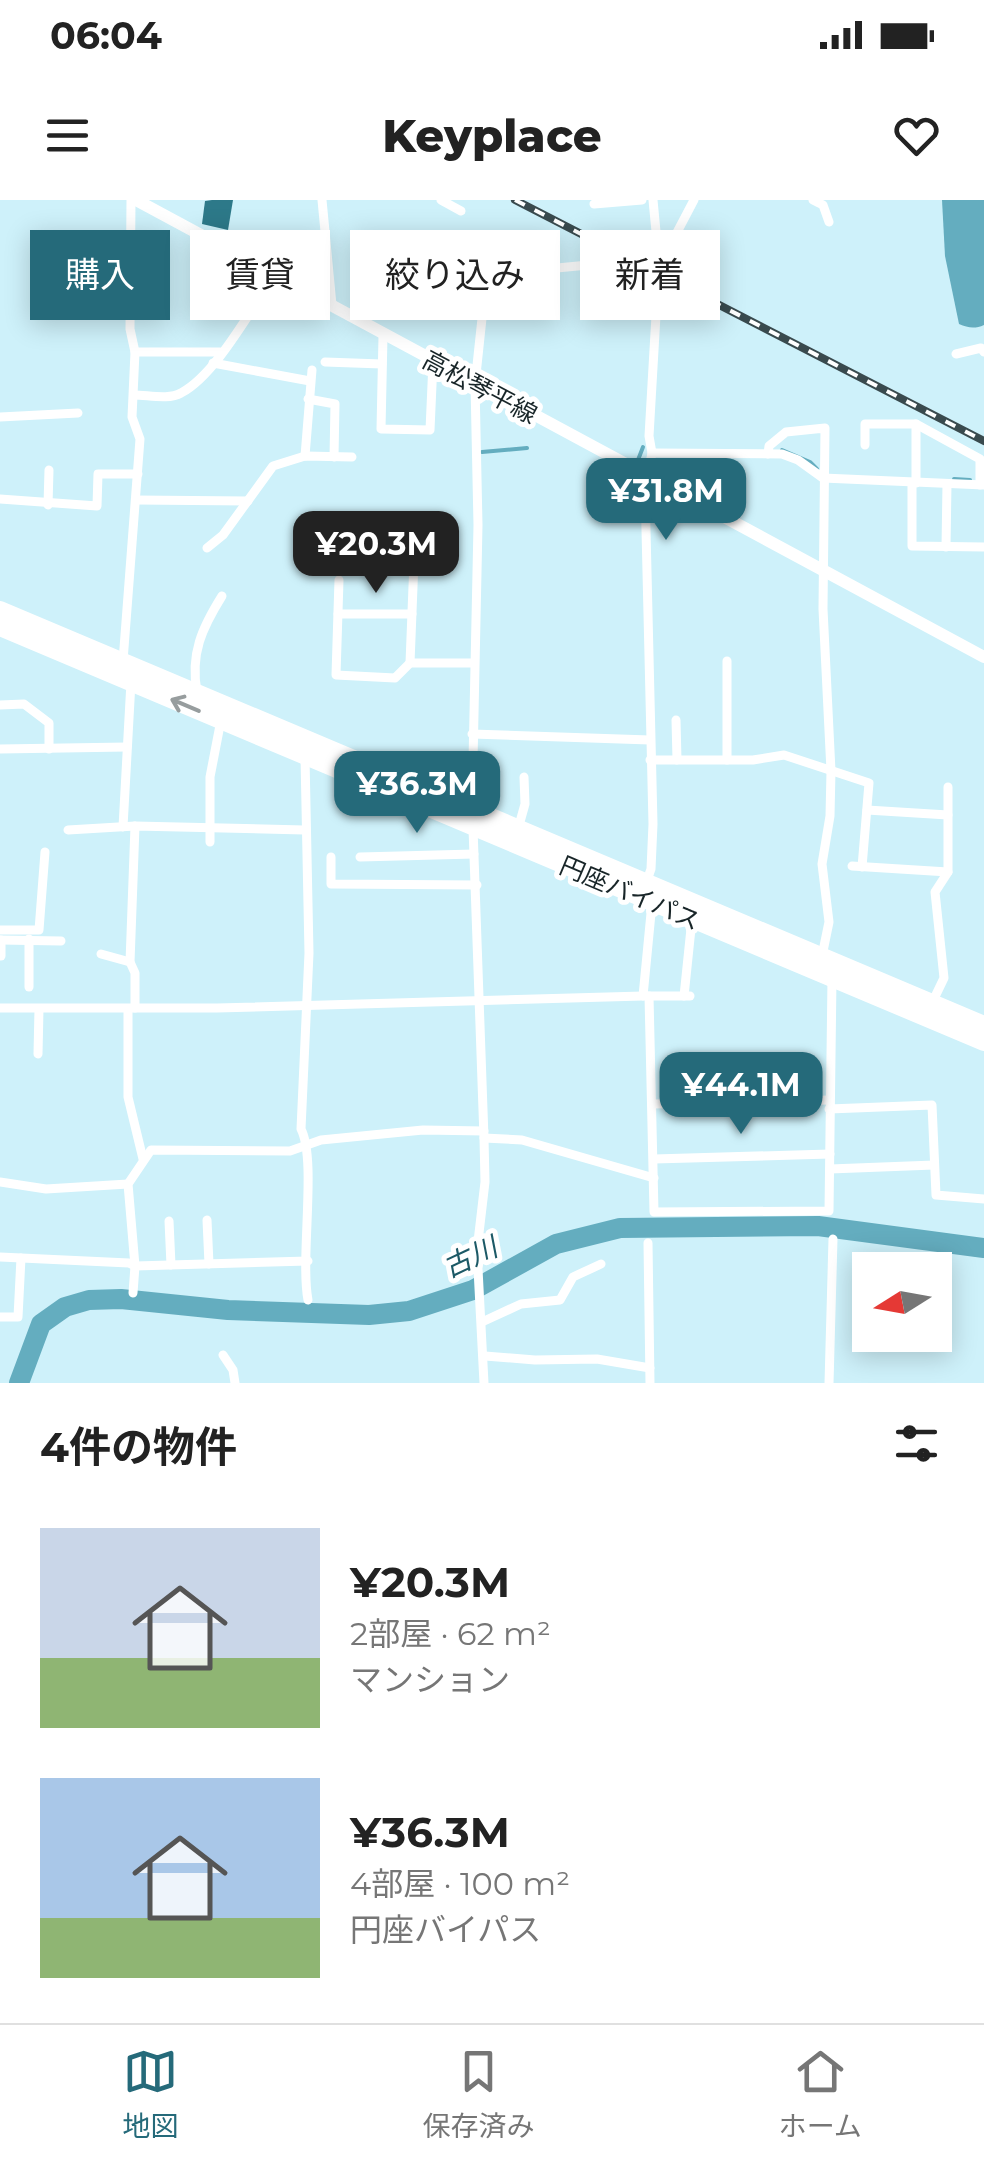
<!DOCTYPE html>
<html lang="ja">
<meta charset="utf-8">
<style>
:root{--surface:#fff;--page:#f2f2f2;--text:#222;--muted:#767676;--line:#e0e0e0;--accent:#256a7a}
body{margin:0;font-family:Montserrat,"Noto Sans JP",sans-serif;background:var(--page);color:var(--text);height:100vh;display:flex;flex-direction:column;font-size:38px;white-space:nowrap}
*{box-sizing:border-box;margin:0}
p{font-size:32px;color:var(--muted)}
.icon{flex:none;width:55px;height:55px;fill:none;stroke:currentColor;stroke-width:2;stroke-linecap:round;stroke-linejoin:round}
.map{position:relative;height:1183px;overflow:hidden}
.details{display:flex;flex-direction:column;background:var(--surface);flex:1}
.details>*{flex:none}
.hud{position:absolute;left:30px;top:30px;width:925px;height:90px;display:flex;gap:20px}
.needle{width:65px;rotate:259deg}
.fabs{position:absolute;left:852px;top:1052px;display:grid;gap:20px}
.fabs a{display:grid;place-items:center;width:100px;height:100px;border-radius:0px;background:var(--surface);box-shadow:0 5px 25px #0003;font-size:50px}
.price{position:absolute;translate:-50% -85px;padding:0 22px;border-radius:20px;background:var(--accent);color:#fff;font-size:32px;line-height:65px;filter:drop-shadow(0 2px 5px #0008)}
.price::after{content:'';position:absolute;left:50%;top:60px;width:30px;height:22px;margin-left:-15px;background:inherit;clip-path:polygon(0 0,100% 0,50% 100%)}
.price.on{background:#222;color:#fff}
ul{padding:0;list-style:none}
li{display:flex;align-items:center;gap:30px;height:250px;padding:0 40px}
li span{display:grid;place-items:center;flex:none;width:280px;height:200px;border-radius:0px;color:#555}
li>.icon{margin-inline-start:auto}
span .icon{width:120px;height:120px;fill:#fffc;stroke-width:1}
li b{font-size:42px}
h2{display:flex;justify-content:space-between;align-items:center;height:120px;padding:0 40px;font-size:42px}
.tag{padding:0 35px;border-radius:0px;background:var(--surface);box-shadow:0 5px 25px #0003;font-size:35px;line-height:90px}
.tag.on{background:var(--accent);color:#fff}
.status{display:flex;justify-content:space-between;align-items:center;height:70px;padding:0 50px;background:var(--surface);direction:ltr}
.status svg{height:28px;fill:currentColor}
header{display:flex;justify-content:space-between;align-items:center;height:130px;padding:0 40px;background:var(--surface);font-size:45px;font-weight:800}
.tab-bar{display:flex;justify-content:space-around;align-items:center;height:140px;border-top:2px solid var(--line);background:var(--surface);font-size:28px;color:var(--muted)}
.tab-bar a{display:grid;justify-items:center;gap:5px}
.tab-bar .on{color:var(--accent)}
.map>svg:first-child{display:block}
</style>
<div class="status"><b>06:04</b><svg viewBox="0 0 49 12"><path d="M0 12V9h3v3zM5 12V6h3v6zM10 12V3h3v9zM15 12V0h3v12zM26 1h20v11H26zM47 4h2v5h-2z"/></svg></div>
<header><svg class="icon" aria-label="menu" viewBox="0 0 24 24"><path d="M4 6h16M4 12h16M4 18h16"/></svg>Keyplace<svg class="icon" aria-label="heart" viewBox="0 0 24 24"><path d="M12 20l-8-8c-3-5 5-10 8-4 3-6 11-1 8 4z"/></svg></header>
<div class="map">
<svg width="984" height="1183" viewBox="0 0 984 1183">
<rect width="100%" height="100%" fill="#cef1fa"/>
<path fill="#64adbf" d="M942 0H984V125C975 129 968 128 959 124L945 56Z"/>
<g fill="none" stroke-linecap="round" stroke-linejoin="round">
<g stroke="#64adbf" stroke-width="4">
<path d="M782 250 810 262 817 269"/>
<path d="M482 252 527 248"/>
<path d="M638 260 643 247"/>
<path d="M954 279 970 280"/>
</g>
<path stroke="#64adbf" stroke-width="20" d="M19 1183 41 1124 65 1107 89 1100 121 1099 228 1110 369 1115 409 1111 473 1090 556 1044 620 1028 818 1026 984 1048"/>
</g>
<path fill="#2d7989" d="M212 0H233L228 30 202 24 205 1Z"/>
<g fill="none" stroke-linecap="round" stroke-linejoin="round">
<g stroke="#fff" stroke-width="9">
<path d="M322 0 332 105"/>
<path d="M441 0 461 11"/>
<path d="M653 0 657 42 664 57"/>
<path d="M813 0 823 5 829 22"/>
<path d="M594 4 642 0"/>
<path d="M383 136 381 229 430 230 433 162"/>
<path d="M135 152H220"/>
<path d="M956 154 981 148 984 152"/>
<path d="M325 162 382 164"/>
<path d="M213 163 310 181"/>
<path d="M134 195C148 195 169 200 181 193 216 175 252 107 275 75"/>
<path d="M308 199 335 204 334 257"/>
<path d="M0 217 78 213"/>
<path d="M865 245V224H916L980 259V285"/>
<path d="M652 253 782 254 798 260 823 278 984 285"/>
<path d="M768 254 769 246 786 232 825 228 823 409 831 571 830 616 822 664 829 722 822 756"/>
<path d="M305 256 312 170"/>
<path d="M912 283V346L984 347"/>
<path d="M916 283V224"/>
<path d="M0 299 97 306 98 274H138"/>
<path d="M136 300 248 301"/>
<path d="M48 305 49 270"/>
<path d="M946 347 947 284"/>
<path d="M207 348 223 335 273 266 305 256 352 257"/>
<path d="M339 380 336 475 395 478 410 463H474"/>
<path d="M338 414H412"/>
<path d="M123 461 140 239 132 217 135 152 130 129 131 0"/>
<path d="M727 461V560"/>
<path d="M410 463 414 361"/>
<path d="M197 492C190 454 202 428 222 396"/>
<path d="M0 505 24 504 49 523V549"/>
<path d="M676 520 677 560"/>
<path d="M472 534 650 540"/>
<path d="M0 549 127 547"/>
<path d="M305 557 309 753 301 929C317 960 300 1058 308 1100"/>
<path d="M650 560H753L784 555 869 583 862 667"/>
<path d="M472 608 478 325 475 184 486 81 494 74 619 62 658 81"/>
<path d="M867 610 948 615"/>
<path d="M123 627 131 482"/>
<path d="M473 628 484 938 485 982 477 1050 484 1183"/>
<path d="M518 629 525 604 524 577"/>
<path d="M68 630 135 626 304 630"/>
<path d="M210 642V577L221 520"/>
<path d="M331 657V684L477 685"/>
<path d="M360 657 474 654"/>
<path d="M852 666 948 672"/>
<path d="M646 683 651 669 653 624 645 288 652 253 649 236 658 81 664 57 694 0"/>
<path d="M652 703 643 796H649L654 1012 829 1011 832 778"/>
<path d="M0 730H39L45 652"/>
<path d="M0 740 61 741"/>
<path d="M101 754 130 762"/>
<path d="M1 756V740"/>
<path d="M29 787V739"/>
<path d="M649 796H690"/>
<path d="M684 796 692 719"/>
<path d="M932 803 944 778 935 692 948 672V587"/>
<path d="M0 808H217L643 796"/>
<path d="M135 808V773L130 762 135 626"/>
<path d="M128 809V897L143 959"/>
<path d="M38 854 39 809"/>
<path d="M653 904 829 900"/>
<path d="M829 909 932 905 936 995 984 999"/>
<path d="M484 938 522 940 654 978"/>
<path d="M654 959 830 954"/>
<path d="M830 969 934 965"/>
<path d="M0 982 46 989 128 984"/>
<path d="M207 1020 209 1064"/>
<path d="M169 1021 171 1065"/>
<path d="M648 1043 650 1183"/>
<path d="M0 1057 129 1063 135 1066 308 1061"/>
<path d="M133 1093 135 1066 128 984 151 950 290 951 321 940 423 930 484 931"/>
<path d="M0 1117H18L21 1058"/>
<path d="M482 1122 521 1104 560 1100 573 1077 601 1064"/>
<path d="M223 1155 233 1170 235 1183"/>
<path d="M485 1156 535 1160 597 1159 650 1168"/>
<path d="M829 1183 833 1039"/>
</g>
<path stroke="#fff" stroke-width="12" d="M136 0 984 457"/>
<g stroke="#fff" stroke-width="18">
<path d="M0 410 984 825"/>
<path d="M0 427 984 842"/>
</g>
<g stroke="#394a4e" stroke-width="8">
<path id="rail" d="M515 0 984 241"/>
</g>
<use href="#rail" stroke="#fff" stroke-width="4" stroke-dasharray="11" stroke-linecap="butt"/>
</g>
<defs><path id="oneway-shaft" d="M-6 0H5M1.5-3L5.5 0L1.5 3" fill="none" stroke-width="1.6" stroke-linecap="round" stroke-linejoin="round" transform="scale(2.5)"/></defs>
<use stroke="#979d9e" href="#oneway-shaft" transform="translate(185 505) rotate(-157)"/>
<g text-anchor="middle" dominant-baseline="central" stroke-width="10" stroke-linejoin="round" paint-order="stroke">
<g font-size="25" fill="#182528" stroke="#fff">
<text transform="translate(480 187) rotate(28)">高松琴平線</text>
<text transform="translate(630 693) rotate(23)">円座バイパス</text>
</g>
<g font-size="28" font-style="italic" fill="#1c5966" stroke="#fff">
<text transform="translate(470 1057) rotate(-25)">古川</text>
</g>
</g>
</svg>
<div class="fabs">
<a><svg class="needle" viewBox="-14 -14 28 28"><path d="M0-13l5 13h-10z" fill="#e53935"/><path d="M0 13l5-13h-10z" fill="#767676"/></svg></a>
</div>
<b class="price" style="left:666px;top:343px">¥31.8M</b>
<b class="price on" style="left:376px;top:396px">¥20.3M</b>
<b class="price" style="left:417px;top:636px">¥36.3M</b>
<b class="price" style="left:741px;top:937px">¥44.1M</b>
<div class="hud">
<a class="tag on">購入</a>
<a class="tag">賃貸</a>
<a class="tag">絞り込み</a>
<a class="tag">新着</a>
</div>
</div>
<section class="details">
<h2>4件の物件<svg class="icon" aria-label="filters" viewBox="0 0 24 24"><path d="M4 7h16M4 17h16"/><circle cx="9" cy="7" r="2"/><circle cx="15" cy="17" r="2"/></svg></h2>
<ul>
<li><span style="background:linear-gradient(#c9d6e8 65%,#8fb573 0)"><svg class="icon" aria-label="home" viewBox="0 0 24 24"><path d="M3 11l9-7 9 7M6 9v11h12V9"/></svg></span><div><b>¥20.3M</b><p>2部屋 · 62 m²</p><p>マンション</p></div></li>
<li><span style="background:linear-gradient(#a9c7e8 70%,#8fb573 0)"><svg class="icon" aria-label="home" viewBox="0 0 24 24"><path d="M3 11l9-7 9 7M6 9v11h12V9"/></svg></span><div><b>¥36.3M</b><p>4部屋 · 100 m²</p><p>円座バイパス</p></div></li>
</ul>
</section>
<nav class="tab-bar">
<a class="on"><svg class="icon" aria-label="map" viewBox="0 0 24 24"><path d="M3 6l6-2 6 2 6-2v14l-6 2-6-2-6 2zM9 4v14M15 6v14"/></svg>地図</a>
<a><svg class="icon" aria-label="saved" viewBox="0 0 24 24"><path d="M7 4h10v16l-5-4-5 4z"/></svg>保存済み</a>
<a><svg class="icon" aria-label="home" viewBox="0 0 24 24"><path d="M3 11l9-7 9 7M6 9v11h12V9"/></svg>ホーム</a>
</nav>
